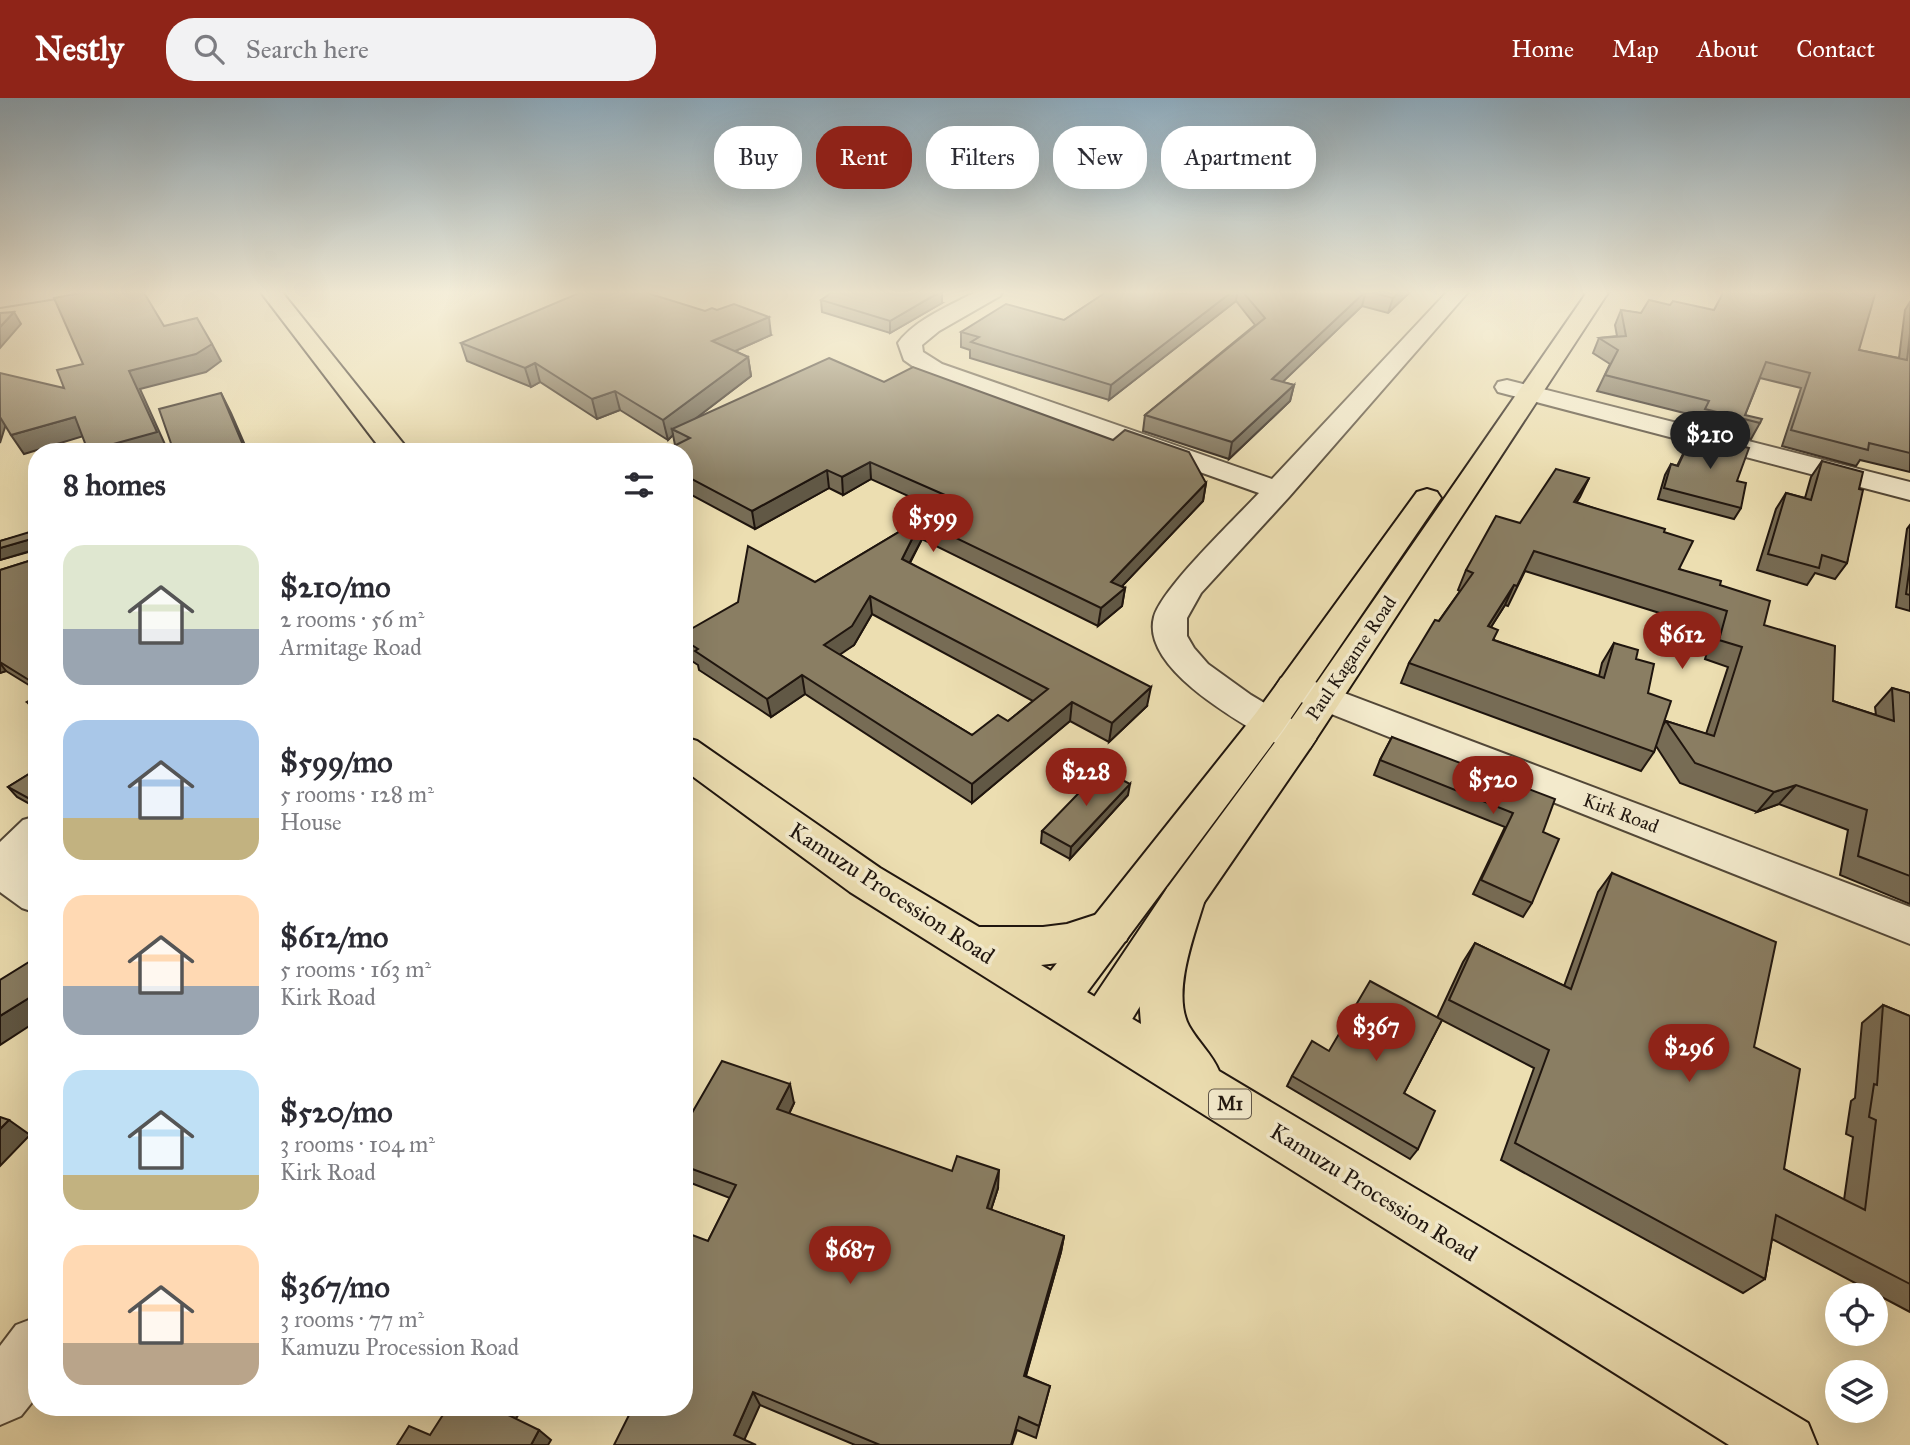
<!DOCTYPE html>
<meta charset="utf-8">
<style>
:root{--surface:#fff;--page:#f2f2f3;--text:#2b2b33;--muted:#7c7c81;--accent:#8f2418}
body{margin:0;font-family:"IM FELL Great Primer",serif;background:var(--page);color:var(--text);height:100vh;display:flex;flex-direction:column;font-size:26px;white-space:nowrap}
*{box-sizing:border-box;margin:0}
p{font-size:23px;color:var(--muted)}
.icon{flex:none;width:38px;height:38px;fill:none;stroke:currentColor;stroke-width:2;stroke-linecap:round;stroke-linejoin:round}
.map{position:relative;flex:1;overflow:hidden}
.details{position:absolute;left:28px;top:345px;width:665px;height:973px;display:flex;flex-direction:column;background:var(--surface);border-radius:28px;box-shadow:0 7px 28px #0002}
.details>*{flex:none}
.guide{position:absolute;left:714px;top:28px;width:665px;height:63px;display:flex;gap:14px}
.tools{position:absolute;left:1825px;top:1185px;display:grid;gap:14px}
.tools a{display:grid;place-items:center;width:63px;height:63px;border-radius:50%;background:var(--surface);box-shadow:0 7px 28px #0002;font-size:35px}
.price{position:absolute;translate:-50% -60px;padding:0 16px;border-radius:24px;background:var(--accent);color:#fff;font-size:23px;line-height:46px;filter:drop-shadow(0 2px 4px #0008)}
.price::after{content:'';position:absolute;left:50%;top:42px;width:21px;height:16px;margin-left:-10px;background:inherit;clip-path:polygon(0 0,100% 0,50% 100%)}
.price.active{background:#222;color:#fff}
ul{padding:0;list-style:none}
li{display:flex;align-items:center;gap:21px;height:175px;padding:0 35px}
li span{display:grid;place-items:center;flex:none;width:196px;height:140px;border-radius:21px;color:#555}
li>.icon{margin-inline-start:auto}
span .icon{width:84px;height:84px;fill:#fffc;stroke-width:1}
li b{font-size:30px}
h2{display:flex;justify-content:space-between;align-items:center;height:84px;padding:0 35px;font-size:30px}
.tag{padding:0 24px;border-radius:28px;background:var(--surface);box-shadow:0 7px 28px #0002;font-size:24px;line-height:63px}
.tag.active{background:var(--accent);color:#fff}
header{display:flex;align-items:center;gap:42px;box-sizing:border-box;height:98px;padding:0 35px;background:var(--accent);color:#fff}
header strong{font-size:33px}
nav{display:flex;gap:38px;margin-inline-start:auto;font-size:24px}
.search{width:490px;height:63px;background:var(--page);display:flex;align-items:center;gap:18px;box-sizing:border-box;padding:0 24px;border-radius:28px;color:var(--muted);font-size:26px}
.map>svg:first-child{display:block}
</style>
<header>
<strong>Nestly</strong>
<div class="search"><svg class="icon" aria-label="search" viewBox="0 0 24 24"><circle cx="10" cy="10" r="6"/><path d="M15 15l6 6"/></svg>Search here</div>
<nav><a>Home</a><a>Map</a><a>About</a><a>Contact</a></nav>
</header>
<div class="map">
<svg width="1910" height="1347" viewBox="0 0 1910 1347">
<rect width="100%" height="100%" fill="#ecdeb1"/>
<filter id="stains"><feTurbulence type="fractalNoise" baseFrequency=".00286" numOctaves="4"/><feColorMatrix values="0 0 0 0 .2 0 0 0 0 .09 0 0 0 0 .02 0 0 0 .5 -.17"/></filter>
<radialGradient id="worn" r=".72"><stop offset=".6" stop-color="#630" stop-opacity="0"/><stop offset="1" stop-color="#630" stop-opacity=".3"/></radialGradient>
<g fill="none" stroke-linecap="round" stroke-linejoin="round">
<g stroke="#524737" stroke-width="4">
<g id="minor">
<path d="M20 193H74L71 198 63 199 0 209V195Z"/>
<path d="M977 193H1003L1000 198 939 233 922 247 923 254 942 266 1272 381 1448 193H1469L1289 399 1201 495 1187 520V538L1194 550 1208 566 1251 597 1310 632 1316 641 1310 650 1297 654 1284 650C1247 628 1140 572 1154 519 1162 490 1236 420 1259 395L924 276 904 262 898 245C915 221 952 207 977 193Z"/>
<path d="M1507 282 1910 384V402L1498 294 1495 289 1498 284Z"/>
<path d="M1294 576 1910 809V846L1281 596 1276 588 1281 580Z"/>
<path d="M37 718V757L30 770 37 775V815L22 810 0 794V744L23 722Z"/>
<path d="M37 1219V1298L21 1318 0 1327V1248L16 1227Z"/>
</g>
</g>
<g stroke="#1f150e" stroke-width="4">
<g id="major">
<path d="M1588 193H1609L1310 650 1198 813 1120 941 1103 947 1086 941 1079 926 1086 911 1168 789 1284 632Z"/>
<path d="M1427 391 1437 394 1441 400 1282 633 1073 913 1057 919 1041 913 1034 899 1041 885 1256 615 1417 394Z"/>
</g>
</g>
<g stroke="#1f150e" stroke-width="4">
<g id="highway">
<path d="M260 193H281L410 354H383Z"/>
<path d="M684 639 697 643 880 770 979 829H1043L1067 826 1110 812 1126 817 1132 830 1126 843 1067 864 1041 867 1141 926 1138 887 1161 801 1168 789 1183 784 1198 789 1205 801C1195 835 1171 895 1189 928 1198 944 1212 956 1219 973L1808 1325 1817 1347H1729L850 794 684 672Z"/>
</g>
</g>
<use href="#minor" fill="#f3eacc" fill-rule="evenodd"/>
<use href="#major" fill="#ecdeb1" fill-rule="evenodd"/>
<use href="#highway" fill="#ecdeb1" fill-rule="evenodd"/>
</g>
<g fill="#776c55" stroke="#1f150e" stroke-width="2" fill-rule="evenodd">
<path d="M1108 193H1411L1388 215 1362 208 1282 284 1294 287 1290 303 1229 361 1143 333 1145 317 1255 227 1236 203 1109 302 970 260V252L961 249V234L1064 222Z"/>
<path d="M821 202 942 205 890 235 822 214Z"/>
<path d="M1910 204V374L1860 362 1856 368 1782 348 1801 290 1760 280 1745 317 1760 325 1751 341 1696 327 1700 319 1597 293 1610 266 1593 255 1599 240 1617 238 1615 227 1621 212 1859 252 1899 260 1905 212Z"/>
<path d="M705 213 771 237 735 253 748 259 751 278 696 320 884 284 1206 385 1203 403 1122 488 1125 490 1122 508 1098 528 922 441 910 465 1147 608 1109 644 1070 623 972 705 805 596 771 619 699 572 698 567 684 558V535L815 484 937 411 871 381 843 397 829 390 755 431 684 393V354L675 347 673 337 668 342 620 312 597 321 540 284 531 289 467 263 461 245ZM872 516 1033 603 1008 623 972 637 839 556 854 547Z"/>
<path d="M1693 336 1737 383 1741 410 1734 421 1658 401 1665 377 1671 366 1677 368Z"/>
<path d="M1822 363 1859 391 1847 465 1835 481 1815 475 1807 487 1757 472 1776 411 1786 395 1805 400 1811 379Z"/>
<path d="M1589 380 1576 404 1664 434 1679 471 1720 487 1764 527 1833 603 1876 617 1875 609 1892 590 1910 595V806L1840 777 1848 732 1779 706 1757 714 1680 685 1656 648 1654 654 1641 673 1401 585 1409 565 1460 493 1458 492 1466 472 1520 425ZM1525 473 1714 532 1705 561 1728 569 1706 636 1666 623 1663 627 1648 595 1636 561 1614 545 1602 565 1599 578 1494 542 1491 529 1505 507 1508 508Z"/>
<path d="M1910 427V513L1896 509 1907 431Z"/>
<path d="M37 433V592L6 573 0 575V472L32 462V453L0 462V443Z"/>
<path d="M37 599V615L27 604Z"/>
<path d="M1392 639 1543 734 1532 805 1523 819 1473 796 1505 729 1374 677 1380 662Z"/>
<path d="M37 671V710L17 699 8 689Z"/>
<path d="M1128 697 1070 761 1041 745 1042 733Z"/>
<path d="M1612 775 1754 949 1784 1071 1844 1102 1853 1039 1846 1036 1851 1003 1855 1000 1862 925 1883 907 1910 918V1214L1772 1141 1765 1181 1743 1195 1501 1062 1534 970 1442 922 1404 995 1418 1051 1410 1061 1287 988 1292 978 1329 953 1437 920 1463 864 1475 845 1564 888 1598 794Z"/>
<path d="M794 1005 789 1016 998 1090 991 1112 1064 1138 1061 1154 1026 1278 1050 1288 1036 1340 1017 1332 1012 1347H855L760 1307 684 1309 708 1143 730 1100 691 1085 684 1097V1018L689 1020Z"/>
</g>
<g fill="#615845" stroke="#1f150e" stroke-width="2">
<path d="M942 193V205L890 235V223Z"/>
<path d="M1233 193H1238L1236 203 1109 302 1111 287Z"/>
<path d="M1366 193 1362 208 1269 297 1272 281Z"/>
<path d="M1400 193H1411L1388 215 1393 200Z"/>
<path d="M14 214 21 226 0 250V229Z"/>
<path d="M769 219 771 237 715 262 712 243Z"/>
<path d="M212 246 221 263 206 274 140 291 168 353 88 354 129 273Z"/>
<path d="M748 259 751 278 678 334 672 331 673 337 668 342 663 322Z"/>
<path d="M535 265 540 284 531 289 525 270Z"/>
<path d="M1294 287 1290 303 1229 361 1232 344Z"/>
<path d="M615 293 620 312 597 321 592 301Z"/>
<path d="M221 295 231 315 248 354H246Z"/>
<path d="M0 317 6 326 0 345Z"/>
<path d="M75 319 87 337 24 356 11 337Z"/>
<path d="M870 364 871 381 843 397 842 379Z"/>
<path d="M827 372 829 390 755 431 752 413Z"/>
<path d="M1589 380 1580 399 1565 422 1574 404Z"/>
<path d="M1206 385 1203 403 1109 502 1111 484Z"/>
<path d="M921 423 922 441 902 479V461Z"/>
<path d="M31 441 37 451 0 462V450Z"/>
<path d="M1514 487 1505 507 1479 548 1488 528Z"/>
<path d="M1125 490 1122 508 1098 528 1101 510Z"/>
<path d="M870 498 872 516 854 547 826 566 824 547Z"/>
<path d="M0 565 6 573 0 575Z"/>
<path d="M802 577 805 596 771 619 767 601Z"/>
<path d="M1151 589 1147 608 1109 644 1112 625Z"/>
<path d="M1072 604 1070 623 972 705V686Z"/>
<path d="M1130 686 1128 697 1070 761 1071 749Z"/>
<path d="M1796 687 1779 706 1757 714 1774 694Z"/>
<path d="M37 895V923L0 947V918Z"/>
<path d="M790 986 794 1005 782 1030 777 1011Z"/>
<path d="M9 1022 30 1037 0 1068V1031Z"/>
<path d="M684 1070 691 1085 684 1097Z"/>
<path d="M999 1072 998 1090 986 1127 987 1110Z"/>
<path d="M1064 1138 1061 1154 1022 1291 1024 1278Z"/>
<path d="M753 1294 760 1307 742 1347 734 1337Z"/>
<path d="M505 1309H523L514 1324 502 1314Z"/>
<path d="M539 1332 551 1342 548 1347H531Z"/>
</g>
<g fill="#8a7e63" stroke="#1f150e" stroke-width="2" fill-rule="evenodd">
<path d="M90 193H143L164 228 197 220 212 246 196 256 129 273 157 334 88 353 75 319 11 337 0 319V275L64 290 57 272 83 266 54 200Z"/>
<path d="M584 193H641L705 213 712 210 717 212 734 206 769 219 712 243 748 259 663 322 615 293 592 301 535 265 525 270 461 245Z"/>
<path d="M834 193H941L890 223 821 202Z"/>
<path d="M1108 193H1233L1111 287 971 244 979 239 961 234 1006 206 1064 222Z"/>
<path d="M1242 193H1400L1393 200 1366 193 1272 281 1294 287 1232 344 1145 317 1265 220Z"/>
<path d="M1724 193H1876L1859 252 1907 262 1910 235V355L1869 345 1868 352 1791 332 1810 275 1766 264 1745 317 1762 321 1760 325 1705 311 1709 303 1605 277 1618 252 1599 240 1626 238 1621 212 1641 215 1649 202 1670 207 1673 203 1714 212Z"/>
<path d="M14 214 0 229V215Z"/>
<path d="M829 260 884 284 913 269 1113 342 1125 332 1189 354 1206 385 1111 484 1125 490 1101 510 921 423 902 461 1151 589 1112 625 1072 604 972 686 802 577 767 601 695 553 698 551 684 542V535L738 504 748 448 815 484 954 401 870 364 842 379 827 372 752 413 684 377V354H662L690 340 672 331ZM870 498 1048 591 1008 623 998 617 972 637 824 547 852 528Z"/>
<path d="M221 295 246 354H174L159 311Z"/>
<path d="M1693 336 1749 350 1737 383 1746 385 1741 410 1664 390 1671 366 1678 368Z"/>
<path d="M1822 363 1863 374 1859 391 1863 392 1847 465 1822 457 1819 470 1768 456 1786 395 1811 402Z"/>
<path d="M1556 371 1589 380 1574 404 1665 431 1664 434 1693 443 1679 471 1721 483 1720 487 1770 503 1764 527 1835 548 1833 603 1894 623 1892 590 1910 595V778L1858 758 1867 712 1796 687 1774 694 1695 665 1666 623 1714 638 1742 549 1719 542 1727 513 1534 453 1517 488 1514 487 1488 528 1498 532 1493 542 1604 580 1614 545 1638 552 1636 561 1654 566 1648 595 1671 603 1654 654 1409 565 1435 522 1439 523 1473 475 1466 472 1496 418 1520 425Z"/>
<path d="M33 433H37V587L0 564V472L32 462 31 441 0 450V443Z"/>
<path d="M1910 467V497L1906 496Z"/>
<path d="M37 599V610L27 604Z"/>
<path d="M1392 639 1555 701 1543 734 1559 741 1532 805 1481 782 1513 715 1380 662Z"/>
<path d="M37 671V705L8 689Z"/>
<path d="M1102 671 1130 686 1071 749 1042 733Z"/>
<path d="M1612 775 1776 844 1754 949 1800 971 1784 1071 1865 1112 1876 1022 1869 1019 1874 986 1877 987 1883 907 1910 918V1186L1776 1117 1765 1181 1515 1045 1549 952 1449 902 1475 845 1571 891Z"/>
<path d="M37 859V895L0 918V882Z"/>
<path d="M1370 883 1442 922 1404 995 1435 1013 1418 1051 1292 978 1312 943 1329 953Z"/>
<path d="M722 963 790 986 777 1011 952 1073 957 1058 999 1072 987 1110 1064 1138 1024 1278 1050 1288 1039 1328 1019 1319 1011 1347H880L753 1294 734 1337 756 1347H614L633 1309H684V1134L708 1143 736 1087 684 1068V1018L689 1020Z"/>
<path d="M0 1019 9 1022 0 1031Z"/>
<path d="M448 1309H505L502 1314 539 1332 531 1347H397L409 1328 430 1337Z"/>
</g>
<linearGradient id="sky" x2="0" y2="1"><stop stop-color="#8daabc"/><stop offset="0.51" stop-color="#f6f0dc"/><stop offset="1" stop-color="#f6f0dc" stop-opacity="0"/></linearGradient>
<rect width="1910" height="381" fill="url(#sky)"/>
<g text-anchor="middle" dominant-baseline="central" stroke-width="7" stroke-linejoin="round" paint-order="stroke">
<rect fill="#f3eacc" stroke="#5f5547" stroke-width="2" x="1209" y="991.5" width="42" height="29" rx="5"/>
<g font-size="18" font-weight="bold" fill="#1f150e">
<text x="1230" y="1006">M1</text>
</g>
<g font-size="19" fill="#1f150e" stroke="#f3eacc">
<text transform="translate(1351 560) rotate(-56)">Paul Kagame Road</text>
<text transform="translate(1621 715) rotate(21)">Kirk Road</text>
</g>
<g font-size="23" fill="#1f150e" stroke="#f3eacc">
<text transform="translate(892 795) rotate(33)">Kamuzu Procession Road</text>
<text transform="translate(1374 1094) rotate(32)">Kamuzu Procession Road</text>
</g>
</g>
<rect width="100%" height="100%" filter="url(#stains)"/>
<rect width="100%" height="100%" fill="url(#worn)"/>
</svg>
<div class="tools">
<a><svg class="icon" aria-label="locate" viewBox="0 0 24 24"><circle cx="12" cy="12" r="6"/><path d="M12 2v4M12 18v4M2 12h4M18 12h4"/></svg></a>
<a><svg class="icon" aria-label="layers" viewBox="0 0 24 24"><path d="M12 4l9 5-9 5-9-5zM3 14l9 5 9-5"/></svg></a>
</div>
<b class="price active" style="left:1710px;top:373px">$210</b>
<b class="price" style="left:933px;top:456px">$599</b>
<b class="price" style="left:1682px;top:573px">$612</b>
<b class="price" style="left:1086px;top:710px">$228</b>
<b class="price" style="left:1493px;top:718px">$520</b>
<b class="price" style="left:1376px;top:965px">$367</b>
<b class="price" style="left:1689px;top:986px">$296</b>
<b class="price" style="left:850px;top:1188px">$687</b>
<div class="guide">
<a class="tag">Buy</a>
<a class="tag active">Rent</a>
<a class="tag">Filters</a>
<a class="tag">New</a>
<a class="tag">Apartment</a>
</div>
<section class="details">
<h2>8 homes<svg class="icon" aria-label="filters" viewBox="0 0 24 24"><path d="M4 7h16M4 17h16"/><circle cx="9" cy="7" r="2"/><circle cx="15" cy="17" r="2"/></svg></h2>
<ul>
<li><span style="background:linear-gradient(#dfe7d0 60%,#9aa5b1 0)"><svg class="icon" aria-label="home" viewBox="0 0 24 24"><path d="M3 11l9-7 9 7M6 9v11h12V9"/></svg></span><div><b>$210/mo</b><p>2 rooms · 56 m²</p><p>Armitage Road</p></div></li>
<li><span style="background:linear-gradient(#a9c7e8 70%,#c2b280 0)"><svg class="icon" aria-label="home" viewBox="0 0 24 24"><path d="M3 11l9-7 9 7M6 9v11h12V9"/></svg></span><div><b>$599/mo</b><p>5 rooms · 128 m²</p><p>House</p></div></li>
<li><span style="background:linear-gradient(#ffd9b3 65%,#9aa5b1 0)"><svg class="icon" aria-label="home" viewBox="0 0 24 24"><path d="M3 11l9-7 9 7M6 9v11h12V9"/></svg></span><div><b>$612/mo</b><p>5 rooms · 163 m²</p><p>Kirk Road</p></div></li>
<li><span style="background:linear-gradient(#bfe0f5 75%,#c2b280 0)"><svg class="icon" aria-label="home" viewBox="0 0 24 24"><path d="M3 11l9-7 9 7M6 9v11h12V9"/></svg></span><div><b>$520/mo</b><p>3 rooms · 104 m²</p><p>Kirk Road</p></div></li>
<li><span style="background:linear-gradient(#ffd9b3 70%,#b9a48a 0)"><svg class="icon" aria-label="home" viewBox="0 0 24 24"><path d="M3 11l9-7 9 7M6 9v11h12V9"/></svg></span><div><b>$367/mo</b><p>3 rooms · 77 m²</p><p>Kamuzu Procession Road</p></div></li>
</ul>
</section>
</div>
